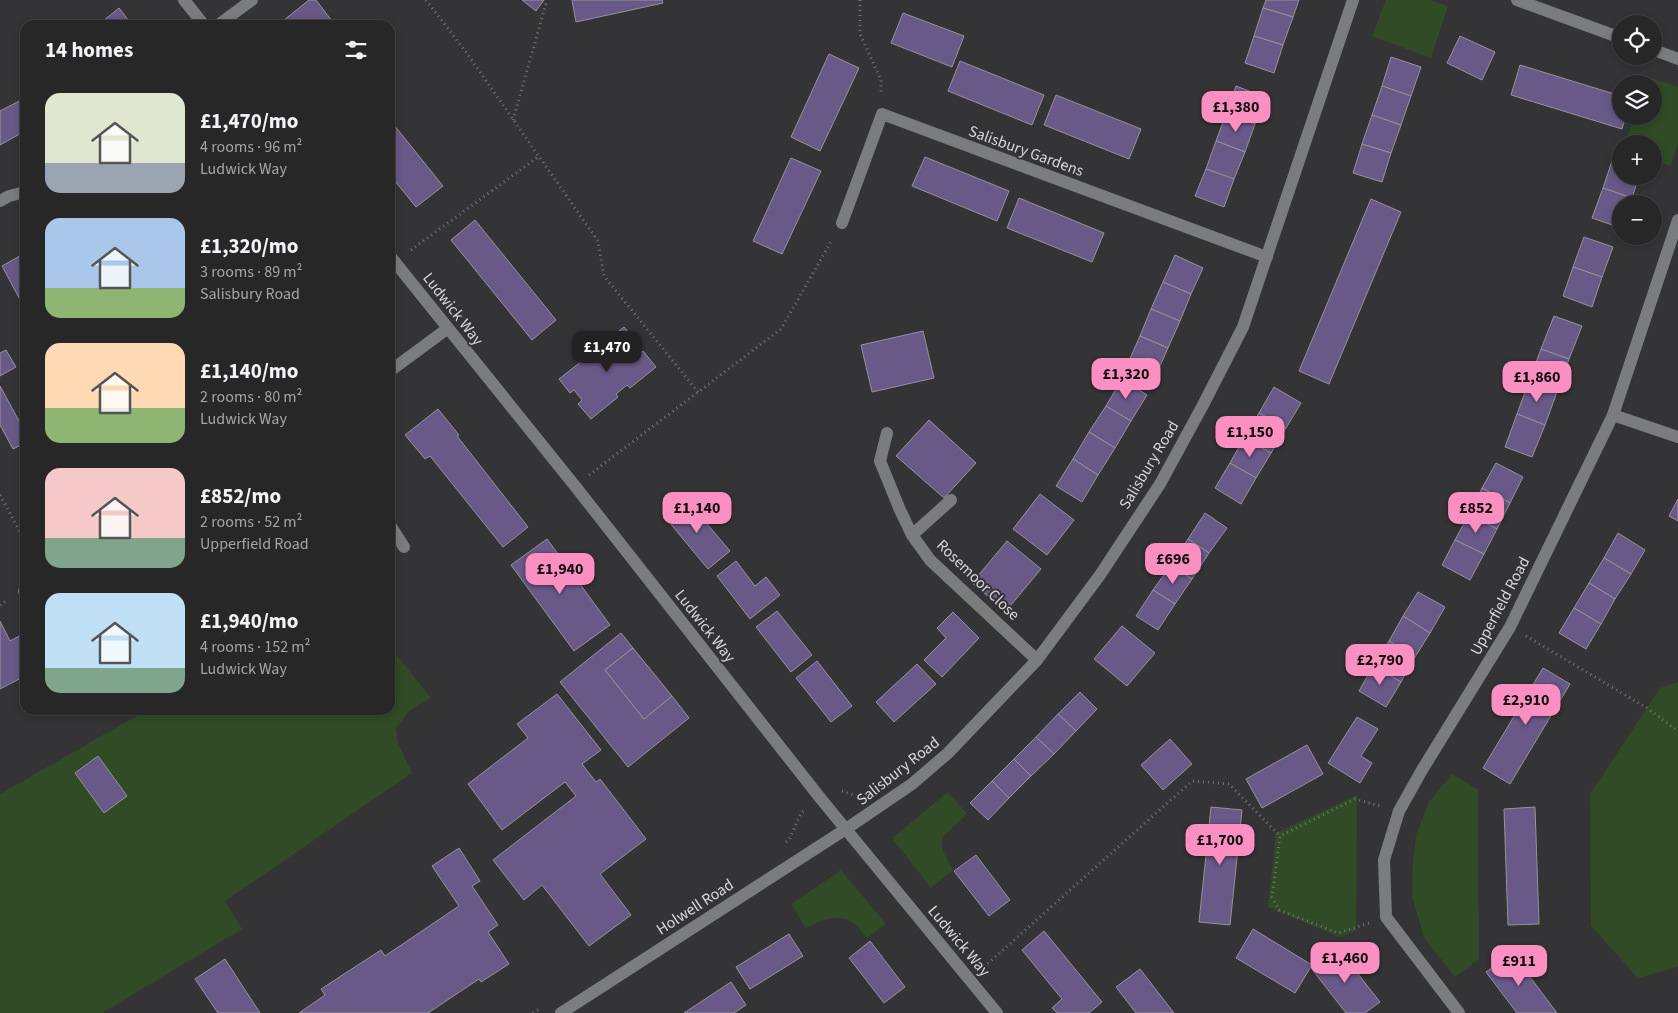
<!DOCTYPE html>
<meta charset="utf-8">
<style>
:root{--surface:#272728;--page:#2f2f30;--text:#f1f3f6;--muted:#a4a5a8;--line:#434445;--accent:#fc8fc2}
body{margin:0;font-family:"Source Sans 3",sans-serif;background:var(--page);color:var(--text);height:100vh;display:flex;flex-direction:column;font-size:19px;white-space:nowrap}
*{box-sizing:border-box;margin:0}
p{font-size:16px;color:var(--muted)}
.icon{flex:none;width:28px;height:28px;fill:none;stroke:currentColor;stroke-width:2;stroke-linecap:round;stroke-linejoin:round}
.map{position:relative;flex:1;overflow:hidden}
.details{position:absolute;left:20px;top:20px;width:375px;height:695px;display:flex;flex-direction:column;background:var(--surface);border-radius:15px;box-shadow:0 2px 8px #0003,0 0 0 1px var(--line)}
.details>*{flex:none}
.fabs{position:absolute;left:1612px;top:15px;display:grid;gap:10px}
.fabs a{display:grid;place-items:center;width:50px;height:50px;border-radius:50%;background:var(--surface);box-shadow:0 2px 8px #0003,0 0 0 1px var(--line);font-size:25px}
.price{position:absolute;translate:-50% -42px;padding:0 11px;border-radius:10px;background:var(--accent);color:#111;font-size:16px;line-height:32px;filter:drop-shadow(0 1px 2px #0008)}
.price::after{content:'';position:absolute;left:50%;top:30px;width:15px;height:11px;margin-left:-8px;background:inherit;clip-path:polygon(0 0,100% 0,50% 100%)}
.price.on{background:#222;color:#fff}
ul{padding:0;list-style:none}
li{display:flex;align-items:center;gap:15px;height:125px;padding:0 25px}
li span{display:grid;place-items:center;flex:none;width:140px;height:100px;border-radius:15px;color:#555}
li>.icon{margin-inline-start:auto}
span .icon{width:60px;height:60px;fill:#fffc;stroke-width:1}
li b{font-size:21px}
h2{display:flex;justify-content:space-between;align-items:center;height:60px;padding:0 25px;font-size:21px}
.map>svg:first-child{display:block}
</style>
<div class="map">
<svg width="1678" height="1013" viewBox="0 0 1678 1013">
<rect width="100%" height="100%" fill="#343436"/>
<g fill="#304b25">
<path d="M1386 0H1431L1448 6 1431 58 1372 36Z"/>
<path d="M1648 77 1678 87V144L1670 166 1654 160V144H1625L1634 116H1654V84H1646Z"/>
<path d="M390 647 431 698 409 711 396 728 398 743 412 773 225 901 242 929 102 1013H0V794L147 710H390Z"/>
<path d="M1678 682V967L1638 978 1591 926 1590 794 1660 688Z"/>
<path d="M1452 774 1478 790 1479 959 1455 977 1424 938 1412 895 1413 862 1416 835 1429 802Z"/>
<path d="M948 792 967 814 942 838V849L953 870 931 888 892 838Z"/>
<path d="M1357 795 1356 931 1339 937 1268 907 1276 833Z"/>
<path d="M841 870 886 924 867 938C863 934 860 928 856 925 840 911 822 920 806 928L791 904Z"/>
</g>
<g fill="#685988" stroke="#959498">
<path d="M309 0H316L335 25H288L284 20Z"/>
<path d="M522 0H544L536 11Z"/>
<path d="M572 0H662L663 3 576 22Z"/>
<path d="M1266 0H1299L1293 17 1263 8Z"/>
<path d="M119 8 132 25H98Z"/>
<path d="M1263 8 1293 17 1283 45 1254 36Z"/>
<path d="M903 13 964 36 952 67 891 43Z"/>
<path d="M1254 36 1283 45 1274 73 1245 63Z"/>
<path d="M1460 36 1495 52 1482 80 1447 63Z"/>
<path d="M829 54 859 68 820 151 791 137Z"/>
<path d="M1391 57 1421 67 1411 96 1382 86Z"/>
<path d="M960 61 1044 95 1032 125 948 91Z"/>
<path d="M1520 65 1621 96V116H1626L1622 129 1511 95Z"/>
<path d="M1236 86 1265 97 1255 124 1226 114Z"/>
<path d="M1382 86 1411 96 1401 125 1372 115Z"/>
<path d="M1056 95 1141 129 1129 159 1044 125Z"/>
<path d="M25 98V131L0 145V111Z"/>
<path d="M1226 114 1255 124 1245 152 1216 141Z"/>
<path d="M1372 115 1401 125 1391 153 1362 144Z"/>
<path d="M390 120 443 186 416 207 390 175Z"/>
<path d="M1216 141 1245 152 1234 179 1206 169Z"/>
<path d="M1362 144 1391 153 1382 182 1353 173Z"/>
<path d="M925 157 1009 191 997 221 912 186Z"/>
<path d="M791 158 821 171 782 254 753 241Z"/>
<path d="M1613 158 1621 161V176H1639L1632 198 1603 188Z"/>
<path d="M1206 169 1234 179 1224 207 1195 196Z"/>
<path d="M1603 188 1632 198 1630 204H1621V228L1592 218Z"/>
<path d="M1019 198 1104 233 1092 262 1007 228Z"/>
<path d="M1371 199 1401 212 1329 384 1299 371Z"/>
<path d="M475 220 556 320 532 340 451 240Z"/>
<path d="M1584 237 1613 247 1602 277 1573 267Z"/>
<path d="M25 253V309L2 266Z"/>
<path d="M1175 255 1203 268 1191 294 1163 282Z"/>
<path d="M1573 267 1602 277 1592 307 1563 296Z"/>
<path d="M1163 282 1191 294 1180 321 1151 309Z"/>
<path d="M1151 309 1180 321 1168 348 1140 336Z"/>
<path d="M1554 316 1582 326 1569 359 1541 349Z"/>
<path d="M624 327 635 340 630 343 639 354 643 351 656 367 630 388 627 385 616 394 618 397 591 419 578 404 582 400 574 390 570 393 559 379 587 357 590 361 600 352 597 348Z"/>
<path d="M923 331 934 378 872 392 861 345Z"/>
<path d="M1140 336 1168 348 1156 375 1128 363Z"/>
<path d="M1541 349 1569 359 1557 392 1529 381Z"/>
<path d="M6 350 16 367 0 376V353Z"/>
<path d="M1122 379 1147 395 1131 421 1106 406Z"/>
<path d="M1529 381 1557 392 1545 425 1517 414Z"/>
<path d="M0 386 25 432V443L13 449 0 425Z"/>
<path d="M1274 387 1301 403 1286 428 1259 413Z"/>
<path d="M1106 406 1131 421 1115 448 1089 432Z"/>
<path d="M438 409 459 435 457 436 528 527 503 547 430 456 425 459 405 435Z"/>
<path d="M1259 413 1286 428 1271 453 1244 438Z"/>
<path d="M1517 414 1545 425 1532 457 1505 447Z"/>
<path d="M929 420 976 463 944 498 896 456Z"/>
<path d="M1089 432 1115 448 1098 475 1073 459Z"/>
<path d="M1244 438 1271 453 1256 478 1230 463Z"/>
<path d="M1073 459 1098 475 1082 502 1056 486Z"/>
<path d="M1230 463 1256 478 1241 504 1215 488Z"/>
<path d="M1496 463 1523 477 1510 503 1482 488Z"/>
<path d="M25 487V499L20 490Z"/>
<path d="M1482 488 1510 503 1497 529 1469 514Z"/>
<path d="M1040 494 1074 520 1047 555 1013 529Z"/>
<path d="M685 498 730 551 708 569 664 516Z"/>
<path d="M1678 499V521L1669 516Z"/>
<path d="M1205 513 1227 528 1209 553 1188 539Z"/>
<path d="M1469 514 1497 529 1484 554 1455 540Z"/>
<path d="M1618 533 1645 550 1631 574 1604 558Z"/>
<path d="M547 539 610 625 574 651 511 565Z"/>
<path d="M1188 539 1209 553 1192 579 1171 565Z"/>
<path d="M1455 540 1484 554 1470 580 1442 565Z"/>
<path d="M1007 541 1041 569 1006 611 972 583Z"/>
<path d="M1604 558 1631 574 1615 599 1589 583Z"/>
<path d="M736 561 755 586 766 577 780 595 750 619 717 576Z"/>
<path d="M1171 565 1192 579 1175 604 1153 590Z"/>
<path d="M1589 583 1615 599 1601 624 1574 608Z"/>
<path d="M1153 590 1175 604 1158 630 1136 616Z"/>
<path d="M1418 592 1445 607 1430 633 1403 616Z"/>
<path d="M1574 608 1601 624 1586 649 1559 633Z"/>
<path d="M777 611 812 655 791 672 756 627Z"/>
<path d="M953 612 979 638 942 677 924 660 946 638 937 628Z"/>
<path d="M1403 616 1430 633 1415 657 1389 641Z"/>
<path d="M0 621 10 641 25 633V676L0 689Z"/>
<path d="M1122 626 1155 653 1127 686 1094 659Z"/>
<path d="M621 633 633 648 605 670 644 719 672 696 689 718 628 767 560 682Z"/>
<path d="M1389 641 1415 657 1401 682 1373 666Z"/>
<path d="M633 648 672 696 644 719 605 670Z"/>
<path d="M817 661 852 706 831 722 796 678Z"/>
<path d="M917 664 936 684 894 722 876 702Z"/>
<path d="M1373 666 1401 682 1386 707 1359 691Z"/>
<path d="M1543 668 1570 684 1510 784 1483 768Z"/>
<path d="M1080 692 1097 709 1076 731 1058 714Z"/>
<path d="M557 694 601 750 582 764 596 782 600 779 646 839 600 874 631 915 589 946 542 885 524 900 493 860 576 796 565 782 502 830 468 784 528 738 517 724Z"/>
<path d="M1058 714 1076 731 1054 754 1036 737Z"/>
<path d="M1357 717 1378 729 1361 756 1372 763 1360 783 1328 763Z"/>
<path d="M1036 737 1054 754 1031 776 1014 759Z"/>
<path d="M1170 739 1192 764 1163 790 1141 765Z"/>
<path d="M1307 745 1323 774 1262 808 1246 779Z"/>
<path d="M98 756 127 796 104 813 75 773Z"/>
<path d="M1014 759 1031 776 1009 798 992 781Z"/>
<path d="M992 781 1009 798 988 820 970 803Z"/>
<path d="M1211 807 1242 810 1230 925 1199 922Z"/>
<path d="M1535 807 1539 924 1508 925 1504 809Z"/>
<path d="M459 848 480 881 472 886 498 925 488 932 509 964 481 982 479 979 428 1013H299L325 995 321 989 381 950 385 956 459 906 432 866Z"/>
<path d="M976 855 1010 900 989 916 954 871Z"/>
<path d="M1253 929 1312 965 1295 993 1236 958Z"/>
<path d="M1044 931 1102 1002 1089 1013H1057L1052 1008 1062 999 1022 950Z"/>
<path d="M789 934 803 956 750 989 736 967Z"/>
<path d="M870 941 905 987 884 1003 849 958Z"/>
<path d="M1337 947 1380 1002 1365 1013H1346L1311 968Z"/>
<path d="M1512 953 1557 1013H1517L1486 972Z"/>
<path d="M225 959 260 1013H218L195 979Z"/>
<path d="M1140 969 1174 1013H1136L1116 987Z"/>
<path d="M731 982 746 1005 734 1013H684Z"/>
</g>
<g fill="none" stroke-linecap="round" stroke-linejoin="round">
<g stroke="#767577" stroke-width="3" stroke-dasharray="1 4" stroke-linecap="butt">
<path d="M426 0 466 52 598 241 604 276 698 392"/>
<path d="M860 0V34L881 80V95"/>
<path d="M513 120 547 0"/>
<path d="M411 250 538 157"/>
<path d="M589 475 781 329 832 240"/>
<path d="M0 495 25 541"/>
<path d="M0 605 8 600"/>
<path d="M1526 636 1647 708 1678 731"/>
<path d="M842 791 857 796"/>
<path d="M786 842 789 840 801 813 806 809"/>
<path d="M1369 923 1338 933 1279 910 1272 897 1280 836 1355 799 1380 806"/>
<path d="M984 967 1192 781 1229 784 1280 836"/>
<path d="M533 1013 541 1008"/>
</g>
<g stroke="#7b7c7e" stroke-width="12">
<path d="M184 0 204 25"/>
<path d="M1517 0 1621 38"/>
<path d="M218 25 252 0"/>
<path d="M1654 50 1678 59"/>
<path d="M0 201 9 196 25 192"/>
<path d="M842 223 882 114 1267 257"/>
<path d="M390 256 575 486 821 799 997 1013"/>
<path d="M390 371 447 329"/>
<path d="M1613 415 1678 437"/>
<path d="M887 433 880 461 900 510 912 535 930 560 1037 660"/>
<path d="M390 525 404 547"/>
<path d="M912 535 951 500"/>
<path d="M24 591H25"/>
<path d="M561 1013 846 829 912 784 948 753 1037 660 1100 575 1160 484 1203 405 1243 327 1353 0"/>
<path d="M1459 1013 1386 917 1384 860 1399 811 1422 770 1510 627 1613 415 1678 220"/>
</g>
</g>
<g text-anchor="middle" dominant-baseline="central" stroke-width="4" stroke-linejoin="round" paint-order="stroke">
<g font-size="16" fill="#d8d7d9" stroke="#343436">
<text transform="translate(1026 151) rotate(20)">Salisbury Gardens</text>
<text transform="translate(453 309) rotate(52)">Ludwick Way</text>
<text transform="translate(1149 465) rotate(-59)">Salisbury Road</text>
<text transform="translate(978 580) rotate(44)">Rosemoor Close</text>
<text transform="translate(1500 606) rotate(-62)">Upperfield Road</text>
<text transform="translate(705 626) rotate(52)">Ludwick Way</text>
<text transform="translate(898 771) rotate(-38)">Salisbury Road</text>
<text transform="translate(695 907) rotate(-33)">Holwell Road</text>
<text transform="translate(959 941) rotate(50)">Ludwick Way</text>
</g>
</g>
</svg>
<div class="fabs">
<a><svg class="icon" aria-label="locate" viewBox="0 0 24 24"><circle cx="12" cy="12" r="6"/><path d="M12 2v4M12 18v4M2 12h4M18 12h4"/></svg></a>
<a><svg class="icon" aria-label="layers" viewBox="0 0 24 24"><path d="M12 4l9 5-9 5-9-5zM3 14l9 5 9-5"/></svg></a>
<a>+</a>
<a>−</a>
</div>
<b class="price" style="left:1236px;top:133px">£1,380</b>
<b class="price on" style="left:607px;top:373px">£1,470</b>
<b class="price" style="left:1126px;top:400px">£1,320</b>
<b class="price" style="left:1537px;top:403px">£1,860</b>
<b class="price" style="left:1250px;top:458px">£1,150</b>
<b class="price" style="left:697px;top:534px">£1,140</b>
<b class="price" style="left:1476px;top:534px">£852</b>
<b class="price" style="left:1173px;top:585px">£696</b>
<b class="price" style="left:560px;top:595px">£1,940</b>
<b class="price" style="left:1380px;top:686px">£2,790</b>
<b class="price" style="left:1526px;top:726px">£2,910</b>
<b class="price" style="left:1220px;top:866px">£1,700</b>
<b class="price" style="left:1345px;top:984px">£1,460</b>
<b class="price" style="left:1519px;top:987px">£911</b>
<section class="details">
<h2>14 homes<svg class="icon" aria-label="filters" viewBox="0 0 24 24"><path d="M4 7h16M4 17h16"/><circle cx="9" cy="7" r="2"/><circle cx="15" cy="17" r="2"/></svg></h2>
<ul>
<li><span style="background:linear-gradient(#dfe7d0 70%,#9aa5b1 0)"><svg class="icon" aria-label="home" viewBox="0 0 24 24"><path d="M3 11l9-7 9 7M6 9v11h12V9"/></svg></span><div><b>£1,470/mo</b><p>4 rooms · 96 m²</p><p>Ludwick Way</p></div></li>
<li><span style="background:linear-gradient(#a9c7e8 70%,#8fb573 0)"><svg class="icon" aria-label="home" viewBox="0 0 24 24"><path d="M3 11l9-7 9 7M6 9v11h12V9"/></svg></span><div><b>£1,320/mo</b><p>3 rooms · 89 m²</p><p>Salisbury Road</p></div></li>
<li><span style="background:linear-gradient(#ffd9b3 65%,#8fb573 0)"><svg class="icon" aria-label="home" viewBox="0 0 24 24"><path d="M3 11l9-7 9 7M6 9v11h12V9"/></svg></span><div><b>£1,140/mo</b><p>2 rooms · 80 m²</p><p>Ludwick Way</p></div></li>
<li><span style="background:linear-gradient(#f6c9c9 70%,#7fa58c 0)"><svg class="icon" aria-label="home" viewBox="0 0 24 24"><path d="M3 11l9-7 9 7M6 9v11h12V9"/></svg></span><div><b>£852/mo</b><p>2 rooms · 52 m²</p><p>Upperfield Road</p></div></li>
<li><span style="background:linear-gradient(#bfe0f5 75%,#7fa58c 0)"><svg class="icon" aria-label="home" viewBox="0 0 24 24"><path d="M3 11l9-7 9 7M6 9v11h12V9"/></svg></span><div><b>£1,940/mo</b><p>4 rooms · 152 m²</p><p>Ludwick Way</p></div></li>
</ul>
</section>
</div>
